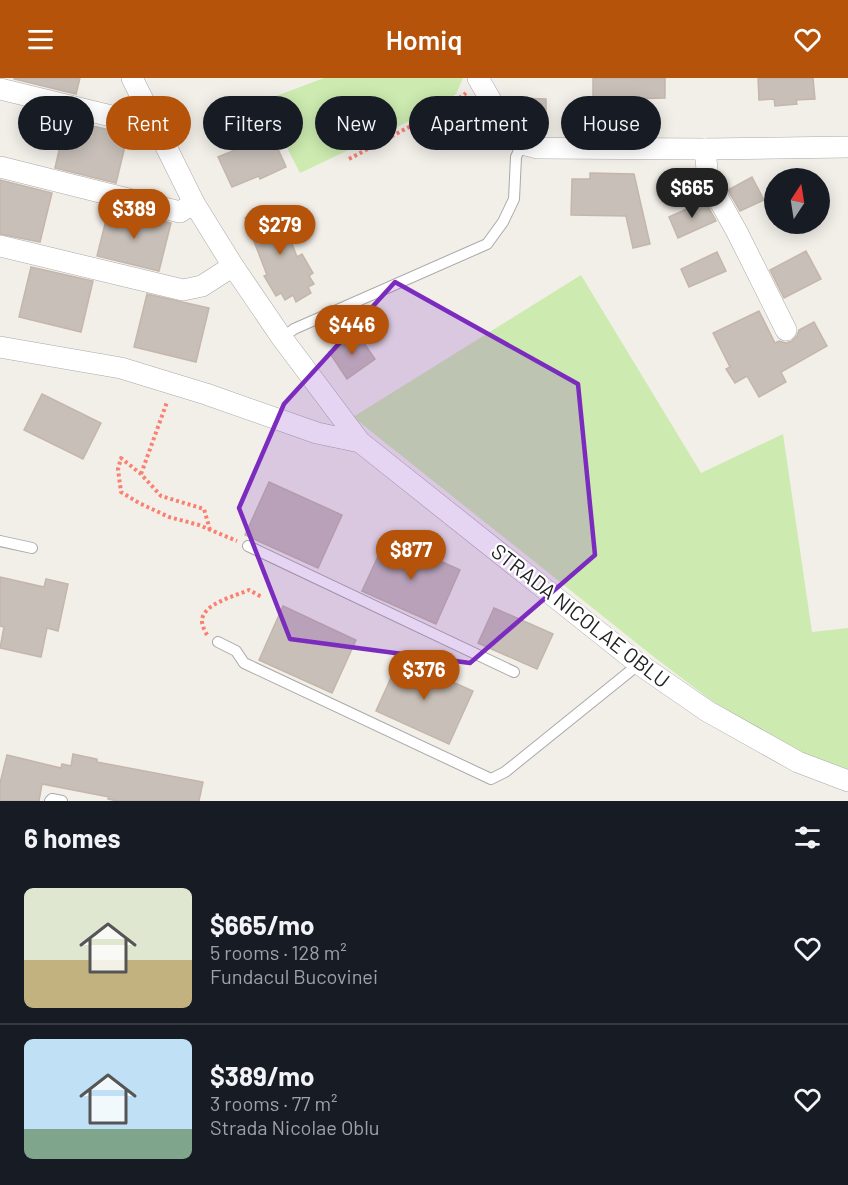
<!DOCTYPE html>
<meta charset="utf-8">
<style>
:root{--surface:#171b24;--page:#242831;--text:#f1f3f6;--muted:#9ea1a6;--line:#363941;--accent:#b45309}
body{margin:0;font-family:Barlow,sans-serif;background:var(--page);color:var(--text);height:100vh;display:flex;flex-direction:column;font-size:22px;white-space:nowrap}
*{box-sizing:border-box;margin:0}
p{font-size:20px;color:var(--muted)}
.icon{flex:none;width:33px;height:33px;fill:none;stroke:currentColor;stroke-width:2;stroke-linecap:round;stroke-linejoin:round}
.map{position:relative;height:723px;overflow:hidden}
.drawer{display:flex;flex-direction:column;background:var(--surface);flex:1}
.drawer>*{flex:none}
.top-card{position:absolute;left:18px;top:18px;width:813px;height:54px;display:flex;gap:12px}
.needle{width:39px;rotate:12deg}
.buttons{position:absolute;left:764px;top:90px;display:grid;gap:12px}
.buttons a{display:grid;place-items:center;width:66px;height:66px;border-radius:50%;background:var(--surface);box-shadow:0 3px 15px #0003;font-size:30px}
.price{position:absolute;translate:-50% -51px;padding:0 14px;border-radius:21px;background:var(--accent);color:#fff;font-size:20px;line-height:39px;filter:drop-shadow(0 2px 3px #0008)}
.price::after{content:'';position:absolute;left:50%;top:36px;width:18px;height:14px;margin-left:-9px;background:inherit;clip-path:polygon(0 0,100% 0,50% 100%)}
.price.selected{background:#222;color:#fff}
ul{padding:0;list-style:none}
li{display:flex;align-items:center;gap:18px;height:150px;padding:0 24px}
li+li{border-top:2px solid var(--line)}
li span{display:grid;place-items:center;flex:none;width:168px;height:120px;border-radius:9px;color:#555}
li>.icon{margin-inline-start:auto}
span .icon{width:72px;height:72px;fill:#fffc;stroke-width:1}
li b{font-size:26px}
h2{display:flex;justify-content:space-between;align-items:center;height:72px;padding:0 24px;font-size:26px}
.tag{padding:0 21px;border-radius:27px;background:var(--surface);box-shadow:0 3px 15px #0003;font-size:21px;line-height:54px}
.tag.selected{background:var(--accent);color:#fff}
header{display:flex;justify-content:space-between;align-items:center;height:78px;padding:0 24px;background:var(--accent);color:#fff;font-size:27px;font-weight:600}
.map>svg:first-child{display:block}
</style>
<header><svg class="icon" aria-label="menu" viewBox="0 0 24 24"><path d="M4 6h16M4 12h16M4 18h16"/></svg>Homiq<svg class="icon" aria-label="heart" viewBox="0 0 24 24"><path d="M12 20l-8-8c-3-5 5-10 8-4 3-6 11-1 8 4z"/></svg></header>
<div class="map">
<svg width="848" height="723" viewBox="0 0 848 723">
<rect width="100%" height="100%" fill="#f2efe9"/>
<g fill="#cdebb0">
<path d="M324 0H463L456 16 433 32 300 95 263 23Z"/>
<path d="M581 197 701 395 783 356 812 554 848 550V695L802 676 716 626 654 579 353 339Z"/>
</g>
<g fill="#c7bfb8" stroke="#c4b6ab" stroke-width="1.5">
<path d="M14 0H80L76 16 14 1Z"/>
<path d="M593 0H665V20L624 21V32H593Z"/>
<path d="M758 0H813L815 21 796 22 797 26 775 28 774 21 759 22Z"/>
<path d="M515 20 546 21V38H521V37H514Z"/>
<path d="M66 42 128 56 116 105 55 90Z"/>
<path d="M270 53 286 89 260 101 259 98 232 109 218 79 245 68 244 65Z"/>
<path d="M590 95 634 96 650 166 633 170 626 138 571 137 572 101H590Z"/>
<path d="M752 99 764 122 740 133 728 112Z"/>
<path d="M0 102 52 115 40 164 0 156Z"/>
<path d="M705 123 716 143 678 160 669 139Z"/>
<path d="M278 128 297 179 302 176 313 195 309 198 314 206 308 209 311 215 296 224 293 217 285 222 281 215 276 218 264 198 267 197 245 140Z"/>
<path d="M109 130 171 145 159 193 97 178Z"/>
<path d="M806 173 821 201 784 220 770 192Z"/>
<path d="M717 174 726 193 689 209 681 191Z"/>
<path d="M31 189 93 203 81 254 19 239Z"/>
<path d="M147 216 209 230 196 284 134 269Z"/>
<path d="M759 233 775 265 779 263 786 265 792 263 797 258 799 252 814 244 827 268 781 294 786 304 759 319 747 298 735 305 726 291 730 289 713 255Z"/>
<path d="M357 255 375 281 347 301 329 274Z"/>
<path d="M42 316 101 345 83 381 24 352Z"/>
<path d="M269 404 342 437 318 490 245 457Z"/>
<path d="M387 459 460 492 436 546 362 513Z"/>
<path d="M0 499 44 509 46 501 68 506 58 553 47 550 41 579 0 570 4 549 0 548Z"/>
<path d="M283 528 356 562 332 615 259 582Z"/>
<path d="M494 530 553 556 537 591 478 565Z"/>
<path d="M400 580 473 613 449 666 376 633Z"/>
<path d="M73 676 97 681V684L203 704 199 723H117L108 721 109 719 42 706 39 723H0V705L7 677 61 690 62 686 71 688Z"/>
</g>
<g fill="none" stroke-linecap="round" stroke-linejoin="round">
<g stroke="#a9a9a9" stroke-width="12">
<g id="service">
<path d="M282 260 294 251 487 166 503 144 514 121 516 79 522 66"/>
<path d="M0 463 32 470"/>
<path d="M248 468 514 594"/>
<path d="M218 564 236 573 244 585 491 701 505 694 639 586"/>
<path d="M50 723 52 721 62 723"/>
</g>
</g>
<g stroke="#a9a9a9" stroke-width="22">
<g id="minor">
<path d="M132 0 194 125 233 188 282 260 360 364 639 586 707 633 798 684 848 703"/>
<path d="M478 0 509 54 522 66 538 70 705 71 848 69"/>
<path d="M0 11 140 45 153 44"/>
<path d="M705 71 708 102 737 154 786 252"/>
<path d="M0 89 180 134 194 125"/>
<path d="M0 168 183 212 202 208 233 188"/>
<path d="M0 269 121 290 206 316 317 355 360 364"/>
</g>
</g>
<g stroke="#fa8072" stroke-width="4" stroke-dasharray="3 3" stroke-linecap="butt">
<path d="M349 81 452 26 466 15"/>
<path d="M141 396 167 324"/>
<path d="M210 452 204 431 161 418 141 396 121 380 118 391 121 414 139 425 169 439 199 447 237 463"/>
<path d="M207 557C205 553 202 548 202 543 202 526 235 518 249 512L262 519"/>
</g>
<use href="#service" stroke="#fff" stroke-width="10"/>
<use href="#minor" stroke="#fff" stroke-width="21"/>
</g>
<path fill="#7b2cbf" fill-opacity="0.2" stroke="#7b2cbf" stroke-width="4.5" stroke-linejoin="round" d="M395 204 578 306 595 477 470 585 290 561 239 430 284 326Z"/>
<g text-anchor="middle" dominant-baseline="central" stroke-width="4.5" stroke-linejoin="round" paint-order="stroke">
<g font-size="21" fill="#222" stroke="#fff">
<text transform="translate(581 537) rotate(38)">STRADA NICOLAE OBLU</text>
</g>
</g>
</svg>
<div class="buttons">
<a><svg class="needle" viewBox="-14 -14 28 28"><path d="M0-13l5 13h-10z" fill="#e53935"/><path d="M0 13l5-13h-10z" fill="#9ea1a6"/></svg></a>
</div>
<b class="price selected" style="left:692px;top:141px">$665</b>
<b class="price" style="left:134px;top:162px">$389</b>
<b class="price" style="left:280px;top:178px">$279</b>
<b class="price" style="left:352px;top:278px">$446</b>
<b class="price" style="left:411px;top:503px">$877</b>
<b class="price" style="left:424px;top:623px">$376</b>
<div class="top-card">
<a class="tag">Buy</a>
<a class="tag selected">Rent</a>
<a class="tag">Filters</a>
<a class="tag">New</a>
<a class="tag">Apartment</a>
<a class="tag">House</a>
</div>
</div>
<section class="drawer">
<h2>6 homes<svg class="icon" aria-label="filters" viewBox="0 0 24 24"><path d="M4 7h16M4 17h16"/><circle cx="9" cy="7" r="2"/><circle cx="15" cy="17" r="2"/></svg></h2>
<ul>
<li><span style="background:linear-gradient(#dfe7d0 60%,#c2b280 0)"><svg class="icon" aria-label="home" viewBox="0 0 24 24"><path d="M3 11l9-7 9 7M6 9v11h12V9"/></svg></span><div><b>$665/mo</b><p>5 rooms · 128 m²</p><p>Fundacul Bucovinei</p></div><svg class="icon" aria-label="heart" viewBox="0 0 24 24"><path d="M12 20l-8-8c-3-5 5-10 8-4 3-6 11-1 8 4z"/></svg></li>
<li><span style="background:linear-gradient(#bfe0f5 75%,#7fa58c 0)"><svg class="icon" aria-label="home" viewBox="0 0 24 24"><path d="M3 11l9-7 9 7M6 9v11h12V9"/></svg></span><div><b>$389/mo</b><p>3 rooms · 77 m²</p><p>Strada Nicolae Oblu</p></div><svg class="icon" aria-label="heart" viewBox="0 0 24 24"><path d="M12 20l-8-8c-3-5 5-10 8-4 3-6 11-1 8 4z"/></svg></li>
</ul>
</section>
